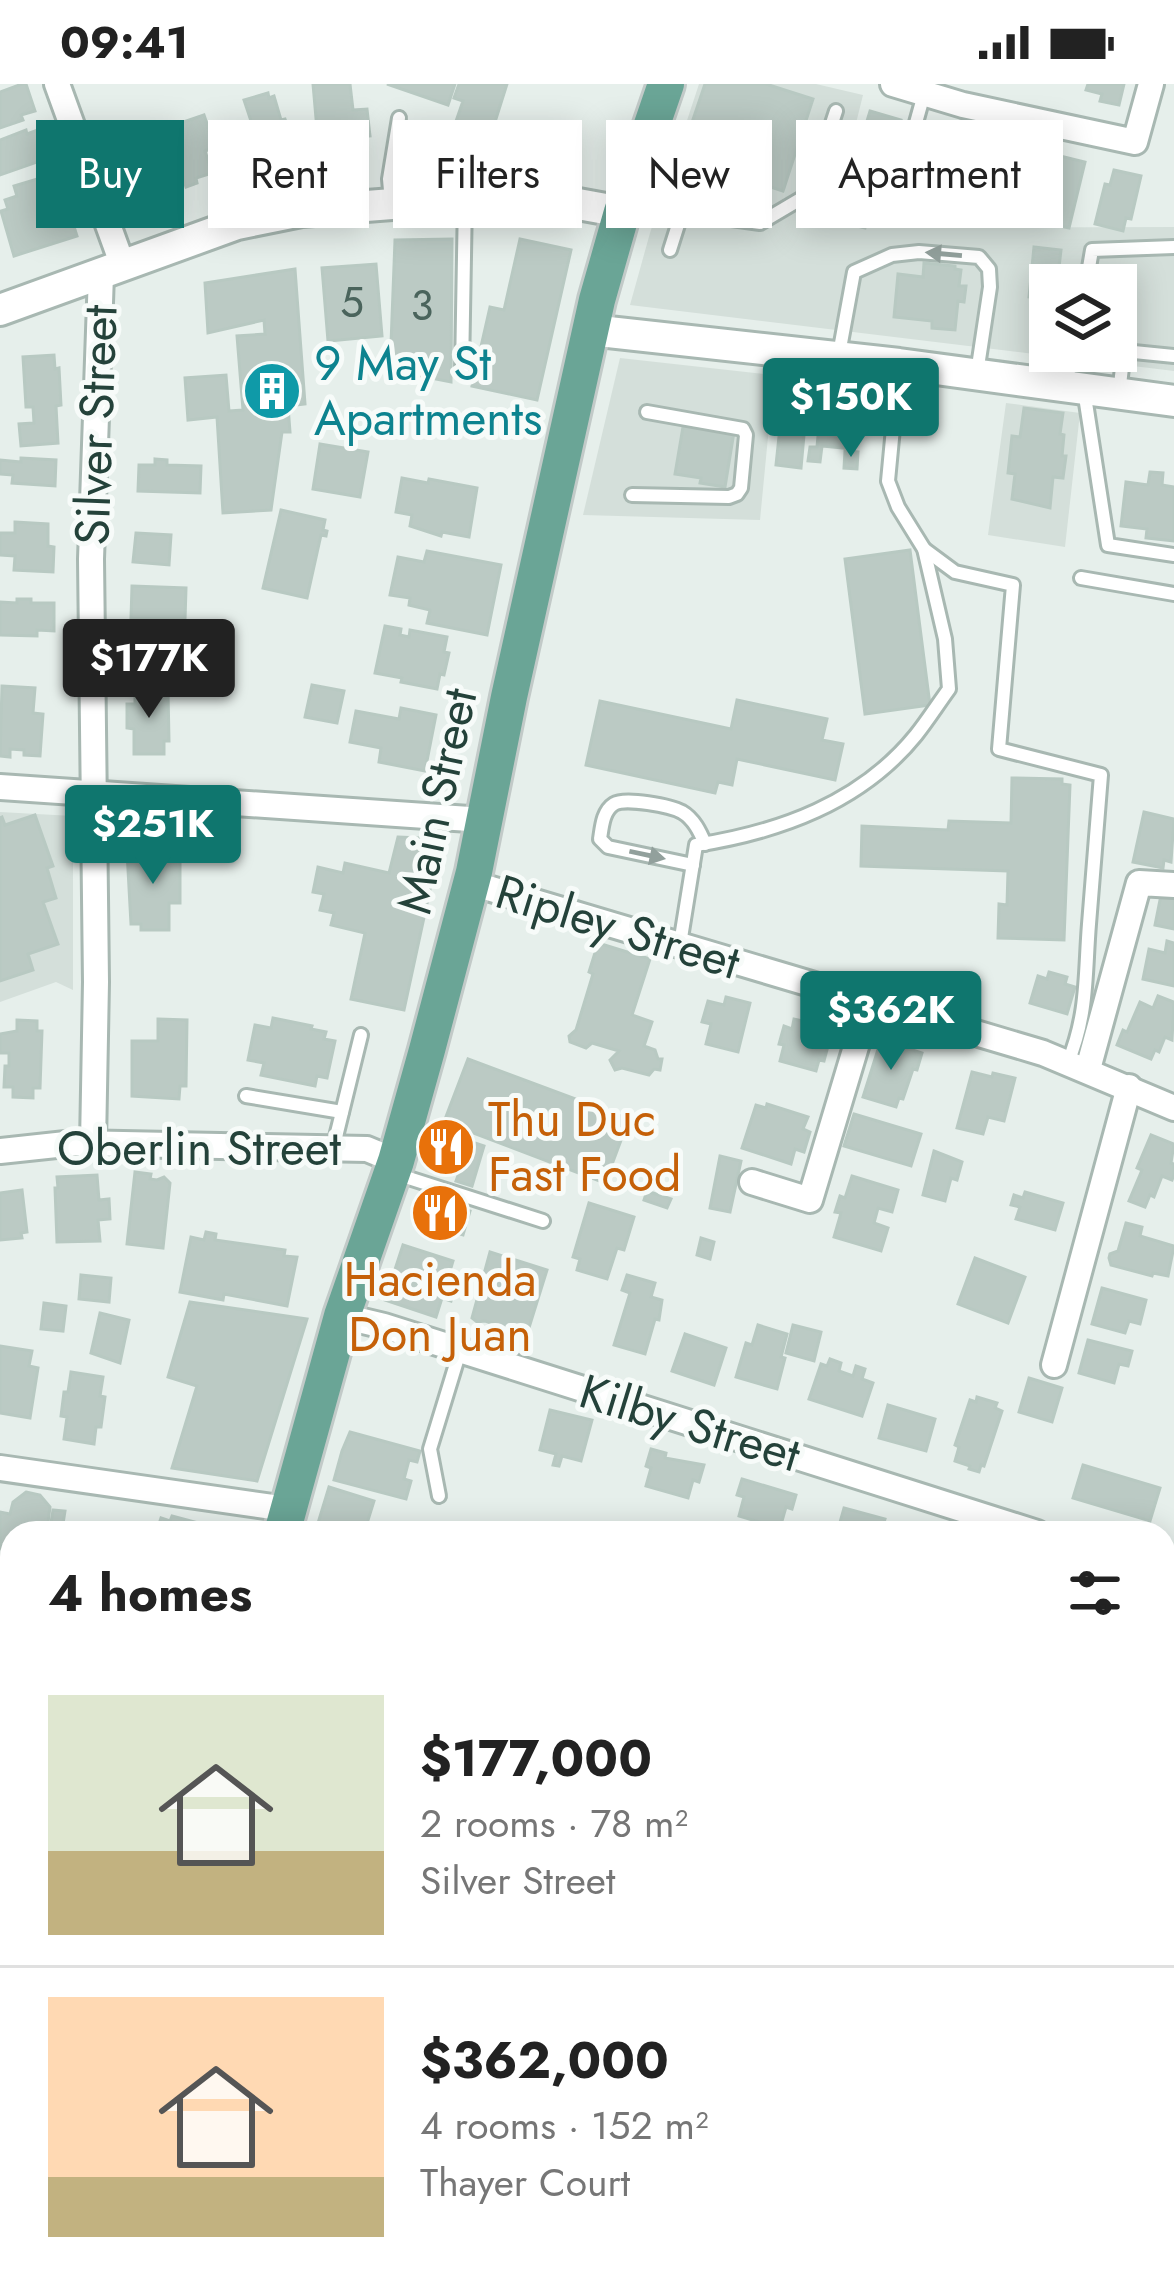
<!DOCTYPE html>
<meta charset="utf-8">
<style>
:root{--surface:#fff;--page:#f2f2f2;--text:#222;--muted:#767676;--line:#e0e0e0;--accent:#0f766e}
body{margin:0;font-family:Jost,sans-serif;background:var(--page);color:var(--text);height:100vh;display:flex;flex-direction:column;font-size:45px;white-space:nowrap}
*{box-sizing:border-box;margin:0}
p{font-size:39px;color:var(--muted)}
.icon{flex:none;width:66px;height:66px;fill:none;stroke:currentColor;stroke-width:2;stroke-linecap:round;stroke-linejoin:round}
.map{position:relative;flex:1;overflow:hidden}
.side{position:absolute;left:0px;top:1437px;width:1176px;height:768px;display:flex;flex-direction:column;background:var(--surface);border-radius:36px 36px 0 0;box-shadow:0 6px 30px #0003}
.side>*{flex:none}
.hud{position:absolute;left:36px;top:36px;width:1104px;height:108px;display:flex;gap:24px}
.buttons{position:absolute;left:1029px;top:180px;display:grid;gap:24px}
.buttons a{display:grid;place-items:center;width:108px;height:108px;border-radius:0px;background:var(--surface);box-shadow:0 6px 30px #0003;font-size:60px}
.price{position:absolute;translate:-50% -102px;padding:0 27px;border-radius:12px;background:var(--accent);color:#fff;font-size:39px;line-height:78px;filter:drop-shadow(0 3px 6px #0008)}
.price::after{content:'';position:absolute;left:50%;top:72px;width:36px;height:27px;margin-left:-18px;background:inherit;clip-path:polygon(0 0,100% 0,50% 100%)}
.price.on{background:#222;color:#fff}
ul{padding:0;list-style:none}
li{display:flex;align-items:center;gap:36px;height:300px;padding:0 48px}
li+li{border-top:3px solid var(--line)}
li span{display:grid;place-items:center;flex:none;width:336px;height:240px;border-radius:0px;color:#555}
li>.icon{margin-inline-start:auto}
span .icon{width:144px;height:144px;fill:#fffc;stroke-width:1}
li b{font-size:51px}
h2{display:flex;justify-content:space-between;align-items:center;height:144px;padding:0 48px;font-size:51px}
.chip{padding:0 42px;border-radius:0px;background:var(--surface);box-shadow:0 6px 30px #0003;font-size:42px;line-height:108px}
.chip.on{background:var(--accent);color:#fff}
.status{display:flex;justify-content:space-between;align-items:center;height:84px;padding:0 60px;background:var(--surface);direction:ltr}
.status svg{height:33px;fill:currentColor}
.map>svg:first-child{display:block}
</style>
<div class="status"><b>09:41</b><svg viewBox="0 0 49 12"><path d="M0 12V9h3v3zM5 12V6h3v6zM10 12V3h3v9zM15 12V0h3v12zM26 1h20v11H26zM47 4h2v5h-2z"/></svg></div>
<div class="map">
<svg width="1174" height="2205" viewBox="0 0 1174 2205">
<defs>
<pattern id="industrial-furrows" width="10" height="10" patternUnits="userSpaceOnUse" patternTransform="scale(3)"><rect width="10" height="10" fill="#d4dfda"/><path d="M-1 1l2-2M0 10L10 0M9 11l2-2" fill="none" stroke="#b6c1bc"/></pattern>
</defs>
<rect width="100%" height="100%" fill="#e6efeb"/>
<g fill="#d4dfda" fill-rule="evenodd">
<path d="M699 0H816L863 11 830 144 1174 143V287L630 221 650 149ZM1050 201H1116V267H1050Z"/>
<path d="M620 274 774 291 760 436 583 431Z"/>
<path d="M1006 319 1080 329 1065 463 988 451Z"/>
<path d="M0 728 73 732V906L56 898 0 918Z"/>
<path d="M12 1750V1902L0 1899V1791Z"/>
<path d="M105 2193H319V2205H274V2201L224 2196 221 2205H101Z"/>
</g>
<path fill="url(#industrial-furrows)" d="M1164 1839 1174 1840V2205H1076L1077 2193H1164Z"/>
<g fill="#bbcac4" stroke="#b8c9c2" stroke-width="3">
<path d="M22 0H26L35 27 21 31 23 36 0 44V8Z"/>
<path d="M313 0H350L353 26 367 25 370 52 318 57Z"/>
<path d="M387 0H455L448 21Z"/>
<path d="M459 0H507L490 54 454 43 463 17 454 14Z"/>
<path d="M705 0H766L813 15 783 107 680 74Z"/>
<path d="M1088 0H1124L1119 21 1100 17 1102 10 1086 6Z"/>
<path d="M268 9 269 14 274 12 281 36 285 35 290 50 281 53 287 73 258 82 256 72 245 75 235 42 251 37 244 16Z"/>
<path d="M870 27 901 36 898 48 905 50 897 79 891 77 884 100 851 90Z"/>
<path d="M204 31 215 63 205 67 212 89 196 94 197 99 186 103 166 44Z"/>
<path d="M43 44 54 64 51 73 0 91V56L26 46 27 50Z"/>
<path d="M976 47 998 52 996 62 1013 66 1007 94 1001 92 998 102 946 91 954 57 973 61Z"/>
<path d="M153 56 170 104 140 115 122 67Z"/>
<path d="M1056 71 1085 78 1069 144 1051 140 1053 131 1042 129 1045 113 1041 111 1047 86 1053 88Z"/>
<path d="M1114 86 1141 92 1131 135 1126 134 1123 147 1095 140 1105 100 1110 101Z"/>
<path d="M37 95 40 104 50 101 56 120 66 117 77 152 14 172 1 127 8 125 5 116 17 112 14 102Z"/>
<path d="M839 104 873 112 865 144 831 136Z"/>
<path d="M1013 115 1039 120 1035 141 1009 136Z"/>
<path d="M452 155 451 298 390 286 395 156Z"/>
<path d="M520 155 571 166 537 316 472 302 490 223 504 226Z"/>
<path d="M1034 163 1061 166 1057 201H1050V215L1029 213Z"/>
<path d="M924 179 955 182V185L961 186 959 202H966L964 218 958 217 955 246 932 244V237L894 233 898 190 923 193Z"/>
<path d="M376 180 382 252 328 257 322 184Z"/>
<path d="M295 185 305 320 288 322 290 348H282L271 426 223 429 217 333 188 336 185 294 226 291 229 327 243 326 237 252 265 250 264 236 208 249 205 199Z"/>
<path d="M54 271 55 285 59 284 61 321 56 322 58 359 21 362 19 340 34 339 33 323H26L23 273Z"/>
<path d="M783 315 807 318 801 384 776 381Z"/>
<path d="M821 320 858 324 854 365 822 362 820 378 808 377 810 363H817Z"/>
<path d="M1024 324 1063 329 1060 350 1064 351 1062 372H1066L1063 394 1053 393 1050 424 1012 415 1015 390 1008 389 1012 352 1020 353Z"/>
<path d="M684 337 734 348 725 403 700 399 701 394 675 390Z"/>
<path d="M320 360 368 368 360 413 313 405Z"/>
<path d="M845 367 858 368 857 385 844 384Z"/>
<path d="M21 374 56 376 55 402 12 399 13 391 0 390V376L21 378Z"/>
<path d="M155 375 167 376V381L201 382 200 409 138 407 139 381H155Z"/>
<path d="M1150 388 1163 389 1162 401 1174 403V457L1146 454 1147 445 1121 442 1126 398 1148 401Z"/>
<path d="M402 394 428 399 429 395 477 404 469 453 442 448 441 452 410 442 412 431 396 428Z"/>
<path d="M281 426 325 436 323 446 327 447 326 452 321 451 307 514 263 504Z"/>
<path d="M15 438 48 440V462L54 463 53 488 14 486 15 472 0 471V449H15Z"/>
<path d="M136 449 171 451 169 481 133 478Z"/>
<path d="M910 466 930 621 865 630 845 475Z"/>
<path d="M427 467 501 481 487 551 427 539 430 526 409 521 410 514 390 511 398 473 424 478Z"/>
<path d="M132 502 186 504 185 536 131 534Z"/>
<path d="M17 515H31V519H54V547L37 546V552L0 551V518L17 519Z"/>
<path d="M385 542 401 545 400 551 409 553 410 546 447 553 444 568 449 569 444 591 440 590 437 605 401 598 402 594 375 589Z"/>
<path d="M312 601 344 607 337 639 305 633Z"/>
<path d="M2 602 35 604 33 629 43 630 40 672 24 671V666L10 665V673L0 672Z"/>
<path d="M135 606H168L169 657H164V670H134V645L127 644V620H135Z"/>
<path d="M737 616 827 635 822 656 843 660 835 696 737 675 732 701 718 698 715 709 586 681 600 617 731 645Z"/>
<path d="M401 624 436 631 425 687 379 678 381 664 350 658 356 627 399 635Z"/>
<path d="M1012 694 1062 695V700L1070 701 1064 856 998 854 999 820 1007 821 1008 787 861 782 862 742 948 746 949 737 1011 739Z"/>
<path d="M1144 728 1174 735 1171 778 1164 776 1163 784 1133 778Z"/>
<path d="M35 731 53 782 47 784 56 814 43 818 58 860 28 870 33 886 0 897V734L2 733 5 741Z"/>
<path d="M398 753 441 755 404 926 351 915 365 849 331 841 334 829 320 826 324 810 313 808 318 783 343 789 345 779 389 789Z"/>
<path d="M127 767H180V819H169V846H141V840H131Z"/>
<path d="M1161 811 1174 813V845L1155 841Z"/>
<path d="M1167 857 1174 859V902L1143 895 1149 865 1165 869Z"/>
<path d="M598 859 650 875 632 931 652 938 644 962 655 966 658 975H662L660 986 654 985 649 991 622 984 615 986 610 976 619 967 592 959 586 964 570 958 569 952 576 946 593 890 589 888Z"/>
<path d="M1049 888 1067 893 1065 900 1075 903 1067 930 1030 919 1038 892 1047 895Z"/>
<path d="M1158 912 1174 918 1172 956 1165 953 1159 968 1155 966 1151 975 1117 961 1123 946 1127 948 1140 918 1153 924Z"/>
<path d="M726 913 750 919 738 968 706 960 711 940 702 938 708 917 724 921Z"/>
<path d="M818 933H823L829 939 825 957 829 958 824 977 819 976 816 987 780 977 784 961 779 960 784 942 792 945 794 935 811 939Z"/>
<path d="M273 934 312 942 311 945 326 948 324 955 335 957 327 994 317 992 315 1002 261 991 264 979 248 976 255 941 271 944Z"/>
<path d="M158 935 187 936 186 1002H180L179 1015 132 1012V957H158Z"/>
<path d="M17 936 37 937V947H42L40 1004H33V1014L13 1013V1003H4L5 982H9V969H0V950L17 947Z"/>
<path d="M881 956 922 969 917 986 913 985 903 1015 899 1014 896 1023 863 1013Z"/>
<path d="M468 975 629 1035 605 1099 444 1038Z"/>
<path d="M972 988 992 993 993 989 1015 994 1004 1037 988 1033 983 1050 957 1044Z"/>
<path d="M767 1020 808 1033 803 1045 810 1048 804 1068 795 1065 791 1080 742 1064 756 1021 766 1024Z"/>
<path d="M854 1030 921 1050 911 1082 844 1062Z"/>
<path d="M442 1048 484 1062 472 1102 456 1097 460 1086 432 1077Z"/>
<path d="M1151 1051 1174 1060 1171 1079 1174 1080V1091L1172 1096 1162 1092 1154 1113 1150 1111 1145 1123 1129 1117 1142 1086 1137 1084Z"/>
<path d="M934 1067 962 1078 957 1096 951 1094 945 1117 923 1111Z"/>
<path d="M720 1072 741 1077 730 1128 710 1124Z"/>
<path d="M135 1088 151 1090 150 1095 157 1096 164 1093 170 1099 163 1164 127 1160Z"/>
<path d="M97 1091 99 1116 109 1115 110 1135 98 1136 100 1157 57 1158 55 1104H58L57 1093Z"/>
<path d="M852 1092 898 1106 892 1128 878 1124 874 1139 888 1144 881 1167 834 1153 841 1129 835 1128 840 1112 845 1114Z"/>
<path d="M22 1106 27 1148 21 1149 22 1154 0 1156V1109Z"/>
<path d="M647 1107 671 1115 667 1124 644 1116Z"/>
<path d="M1025 1108 1063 1119 1055 1146 1016 1135 1020 1123 1011 1121 1014 1111 1023 1114Z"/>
<path d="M425 1114 470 1127 463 1151 419 1138Z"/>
<path d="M589 1119 634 1133 624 1166 617 1164 607 1195 577 1186 580 1175 573 1173Z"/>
<path d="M1126 1139 1142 1143 1140 1152 1174 1162 1168 1192 1153 1189 1152 1192 1111 1181 1109 1174 1110 1170 1118 1167Z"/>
<path d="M206 1148 216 1150 215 1156 285 1166 284 1172 297 1173 287 1222 224 1210 223 1216 180 1208 191 1153 204 1156Z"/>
<path d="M701 1154 714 1158 710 1175 697 1171Z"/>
<path d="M403 1161 453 1177 447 1197 456 1200 451 1217 442 1214 436 1233 385 1216Z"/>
<path d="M490 1168 547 1186 527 1250 517 1251 510 1245 485 1237 477 1238 472 1234Z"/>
<path d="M975 1174 1025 1193 1008 1239 958 1220Z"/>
<path d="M81 1191 111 1194 109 1218 79 1215Z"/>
<path d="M627 1191 655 1199 651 1213 662 1216 659 1236 655 1235 645 1270 614 1261 630 1209 622 1206Z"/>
<path d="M1102 1204 1146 1216 1140 1240 1129 1237 1125 1249 1092 1240Z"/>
<path d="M190 1218 307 1235 257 1397 172 1384 197 1302 168 1293Z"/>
<path d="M44 1219 66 1222 63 1247 41 1245Z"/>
<path d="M100 1229 129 1236 120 1279 91 1269Z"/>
<path d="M758 1241 787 1250 781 1273 785 1274 777 1305 736 1293 746 1259 752 1261Z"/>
<path d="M793 1241 821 1248 814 1277 786 1269Z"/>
<path d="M685 1250 726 1264 714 1301 672 1287Z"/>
<path d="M1088 1256 1132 1267 1128 1282 1119 1280 1114 1299 1079 1289Z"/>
<path d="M0 1262 32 1267 29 1282 38 1284 30 1334 0 1329Z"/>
<path d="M830 1275 841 1279 839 1287 853 1292 856 1282 865 1285 862 1295 873 1299 862 1332 809 1315 821 1280 827 1282Z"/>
<path d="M71 1288 103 1293 100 1312 105 1313 101 1343H96L94 1360 64 1355 67 1333 61 1332 64 1308H68Z"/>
<path d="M1029 1294 1062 1304 1052 1338 1019 1328Z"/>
<path d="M977 1313 997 1319 995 1324 1002 1327 984 1382 981 1381 979 1388 969 1385 970 1382 955 1377 959 1363 955 1361 970 1316 976 1318Z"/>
<path d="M888 1321 935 1335 926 1367 879 1354Z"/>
<path d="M550 1326 592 1336 581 1377 562 1372 559 1382 553 1381 556 1370 540 1366Z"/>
<path d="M350 1348 420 1367 417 1378 409 1376 404 1395 411 1397 406 1415 334 1396 342 1367Z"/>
<path d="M651 1365 666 1369 665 1374 704 1381 699 1398 693 1396 688 1414 646 1402 651 1384 646 1382Z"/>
<path d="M1083 1381 1160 1404 1150 1437 1073 1414Z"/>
<path d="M742 1395 796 1411 792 1425 786 1423 780 1444 739 1432 744 1413 737 1411Z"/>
<path d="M329 1403 374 1417 364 1449H315Z"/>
<path d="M26 1408 40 1411 50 1423 48 1439 34 1449H12V1466L0 1465V1428L10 1430 13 1418Z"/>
<path d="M844 1424 885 1435 881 1449H837Z"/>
<path d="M53 1426 65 1427 62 1446 50 1445Z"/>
<path d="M172 1432 232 1448 231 1449H156L161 1434 170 1437Z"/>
<path d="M92 1439 119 1443 118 1449H85V1445L91 1447Z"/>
<path d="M1164 1513 1174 1518V1563H1164Z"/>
<path d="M1164 1619 1174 1620V1663L1164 1662Z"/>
<path d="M1164 1720 1173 1721 1172 1730H1174L1169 1752 1173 1753 1172 1759H1168L1167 1764H1164Z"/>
<path d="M7 1913H12V1948L0 1944Z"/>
<path d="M3 1985 12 1988V2066L0 2062V1997Z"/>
<path d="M0 2128 12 2131V2189L0 2185Z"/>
<path d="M109 2193H164V2197L189 2205H106Z"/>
<path d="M922 2193H948L947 2205H921Z"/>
<path d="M975 2193H1024V2203L1014 2202 1013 2205 980 2204V2198L975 2197Z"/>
</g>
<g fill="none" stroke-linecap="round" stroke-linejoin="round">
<g stroke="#a8b8b2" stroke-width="18">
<g id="service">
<path d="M924 10 897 107 987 117"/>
<path d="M391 118 389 95 399 34"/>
<path d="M670 166 682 128 760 139 809 110 836 27"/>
<path d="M1086 201 1092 166 1174 163"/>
<path d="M839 270 854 188 892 171 919 168 979 173 989 185 990 203 977 289"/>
<path d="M462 287 465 115"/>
<path d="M1066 301 1073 267"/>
<path d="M1084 306 1108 461 1174 471"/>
<path d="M1119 309 1124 267 1174 272"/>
<path d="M632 411 729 413 737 410 741 404 746 351 743 345 647 328"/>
<path d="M924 465 955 488 1013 501 999 665 1101 691C1097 741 1093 790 1089 840 1085 890 1088 930 1068 978"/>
<path d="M1081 494 1174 510"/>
<path d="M693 781 608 763 600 755C602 742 603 727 614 720 625 713 671 722 682 728 694 735 700 748 705 760"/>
<path d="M680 860 696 761C779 748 861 719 916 651 928 636 938 620 949 605L945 555 924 465 898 423 888 397 899 281"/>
<path d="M246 1012 342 1028"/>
<path d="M333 1065 361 951"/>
<path d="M393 1089 543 1137"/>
<path d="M439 1412 430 1365 460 1267"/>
<path d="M1127 2193 1132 2205"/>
<path d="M280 2205 282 2193"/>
</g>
</g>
<g stroke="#a8b8b2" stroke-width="30">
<g id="minor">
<path d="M57 0 123 182"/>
<path d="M893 0 963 21 1135 58 1151 0"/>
<path d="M0 703 484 736"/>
<path d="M471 799 1043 969 1174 1024"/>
<path d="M1088 985 1139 799 1174 801"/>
<path d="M93 1060 96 898 91 475 101 190"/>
<path d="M0 1067 75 1059 367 1065 396 1077"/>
<path d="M752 1098 810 1116 870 916"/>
<path d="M342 1232 384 1242 1037 1449"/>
<path d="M1054 1281 1129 1003"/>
<path d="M0 1384 287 1425"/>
<path d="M1164 1486 1174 1488"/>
<path d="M0 1697 12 1701"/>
<path d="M1164 1809 1174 1810"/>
<path d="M0 2098 12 2101"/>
<path d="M1055 2205 1056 2193"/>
</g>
</g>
<g stroke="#a8b8b2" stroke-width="36">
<g id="tertiary">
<path d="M0 226 237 140 301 127 523 110 622 128"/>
<path d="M590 246 899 280 1174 317"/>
</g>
</g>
<g stroke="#c2cac8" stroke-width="42">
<g id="primary">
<path d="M282 1449 342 1232 396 1077 427 966 474 788 509 613 597 216 622 128 666 0"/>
<path d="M64 2205 68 2193"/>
</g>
</g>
<use href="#service" stroke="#fff" stroke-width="12"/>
<use href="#minor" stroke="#fff" stroke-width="24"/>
<use href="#tertiary" stroke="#fff" stroke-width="30"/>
<use href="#primary" stroke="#6aa596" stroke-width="36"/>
</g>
<defs><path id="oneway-solid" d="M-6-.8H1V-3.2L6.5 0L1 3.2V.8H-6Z" transform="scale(3)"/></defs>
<g fill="#92a09c">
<use href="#oneway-solid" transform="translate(944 170) rotate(-175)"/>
<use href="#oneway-solid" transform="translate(647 771) rotate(12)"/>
</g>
<defs>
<g id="building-disc" transform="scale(3)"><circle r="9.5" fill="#0f9aa8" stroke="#f7fbf9"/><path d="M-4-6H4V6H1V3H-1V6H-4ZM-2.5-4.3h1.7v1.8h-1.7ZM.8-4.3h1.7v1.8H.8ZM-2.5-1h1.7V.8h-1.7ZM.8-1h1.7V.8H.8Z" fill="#fff"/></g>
<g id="restaurant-disc" transform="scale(3)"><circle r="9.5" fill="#e8710a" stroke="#f7fbf9"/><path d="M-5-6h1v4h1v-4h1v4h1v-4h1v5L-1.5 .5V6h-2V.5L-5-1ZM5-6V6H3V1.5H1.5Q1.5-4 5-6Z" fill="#fff"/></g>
</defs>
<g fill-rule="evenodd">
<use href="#building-disc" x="272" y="307"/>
<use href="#restaurant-disc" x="446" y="1063"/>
<use href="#restaurant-disc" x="440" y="1129"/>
</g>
<g text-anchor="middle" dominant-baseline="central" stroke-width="10" stroke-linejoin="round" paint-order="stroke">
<g font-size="42" fill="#4a645c">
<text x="352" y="218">5</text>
<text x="422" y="221">3</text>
</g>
<g font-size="48" fill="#0d838f" stroke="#f7fbf9" text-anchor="start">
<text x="314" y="279">9 May St<tspan x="314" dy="55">Apartments</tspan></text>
</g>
<g font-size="48" fill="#24423a" stroke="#f7fbf9">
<text transform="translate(96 341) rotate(-88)">Silver Street</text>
<text transform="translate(437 717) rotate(-78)">Main Street</text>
<text transform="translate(618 843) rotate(17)">Ripley Street</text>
<text x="199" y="1064">Oberlin Street</text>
<text transform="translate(690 1339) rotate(17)">Kilby Street</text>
</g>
<g font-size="48" fill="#c56008" stroke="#f7fbf9" text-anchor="start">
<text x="488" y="1035">Thu Duc<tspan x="488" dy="55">Fast Food</tspan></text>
<text x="440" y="1195" text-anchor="middle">Hacienda<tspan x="440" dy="55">Don Juan</tspan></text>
</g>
</g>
</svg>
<div class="buttons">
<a><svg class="icon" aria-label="layers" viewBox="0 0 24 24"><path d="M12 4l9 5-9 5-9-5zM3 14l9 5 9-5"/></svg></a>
</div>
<b class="price" style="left:851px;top:376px">$150K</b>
<b class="price on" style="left:149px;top:637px">$177K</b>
<b class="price" style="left:153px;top:803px">$251K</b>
<b class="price" style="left:891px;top:989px">$362K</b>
<div class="hud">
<a class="chip on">Buy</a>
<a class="chip">Rent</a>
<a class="chip">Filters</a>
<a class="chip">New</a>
<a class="chip">Apartment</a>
</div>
<section class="side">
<h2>4 homes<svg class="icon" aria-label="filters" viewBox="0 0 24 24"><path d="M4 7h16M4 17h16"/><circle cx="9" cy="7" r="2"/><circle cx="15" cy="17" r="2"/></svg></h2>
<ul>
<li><span style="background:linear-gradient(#dfe7d0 65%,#c2b280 0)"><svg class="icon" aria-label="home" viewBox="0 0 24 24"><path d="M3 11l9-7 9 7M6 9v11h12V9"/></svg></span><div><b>$177,000</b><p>2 rooms · 78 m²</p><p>Silver Street</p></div></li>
<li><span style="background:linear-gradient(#ffd9b3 75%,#c2b280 0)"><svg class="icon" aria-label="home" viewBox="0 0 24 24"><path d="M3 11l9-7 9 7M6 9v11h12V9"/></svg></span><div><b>$362,000</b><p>4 rooms · 152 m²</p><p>Thayer Court</p></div></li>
</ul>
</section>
</div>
